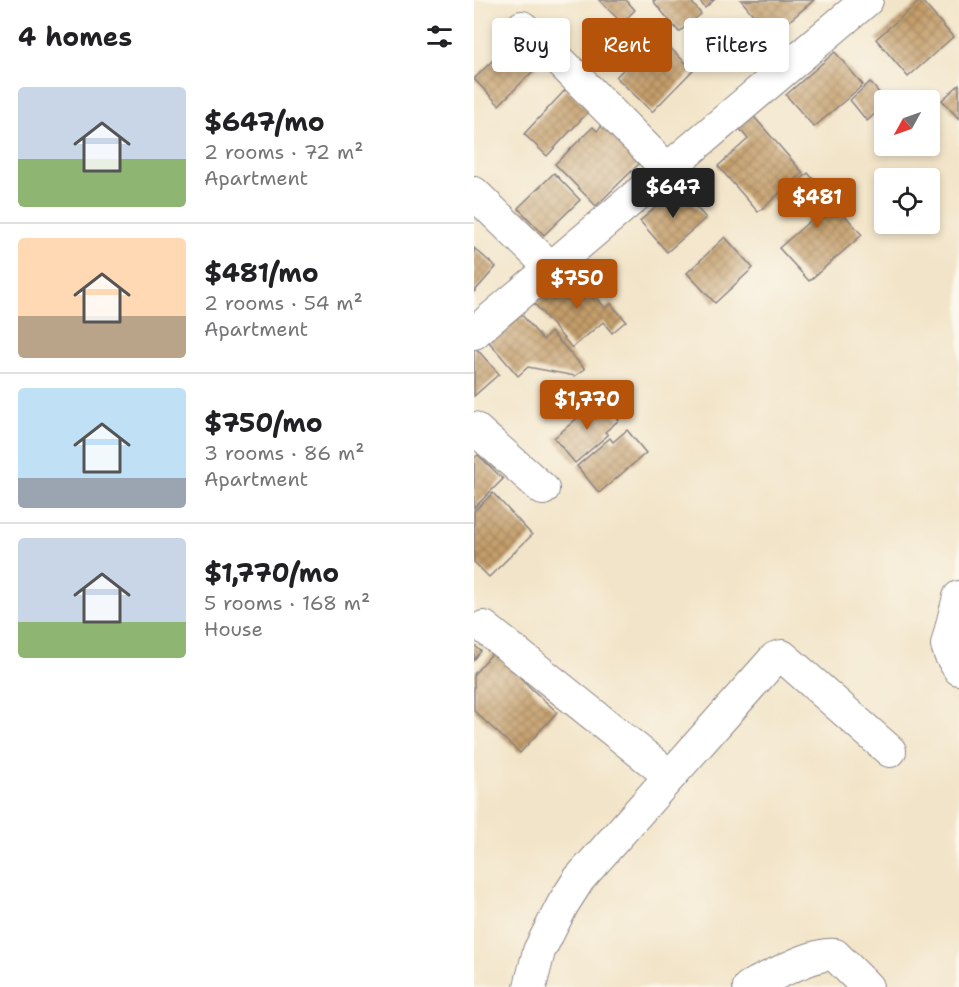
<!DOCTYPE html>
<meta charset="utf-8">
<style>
:root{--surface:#fff;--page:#f6f6f6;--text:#202124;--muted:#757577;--line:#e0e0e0;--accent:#b45309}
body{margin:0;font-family:"Shantell Sans",sans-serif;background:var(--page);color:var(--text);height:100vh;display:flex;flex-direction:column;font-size:22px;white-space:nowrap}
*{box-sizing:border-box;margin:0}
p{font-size:20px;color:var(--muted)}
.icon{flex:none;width:33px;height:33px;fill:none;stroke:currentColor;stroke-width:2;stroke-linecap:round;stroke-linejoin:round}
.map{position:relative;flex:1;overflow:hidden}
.sheet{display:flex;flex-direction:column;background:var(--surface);width:474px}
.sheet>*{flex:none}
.top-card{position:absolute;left:18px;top:18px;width:376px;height:54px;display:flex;gap:12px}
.needle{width:39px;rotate:230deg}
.buttons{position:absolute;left:400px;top:90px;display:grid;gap:12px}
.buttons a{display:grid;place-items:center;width:66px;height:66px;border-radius:6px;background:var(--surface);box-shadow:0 3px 9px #0003;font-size:30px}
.price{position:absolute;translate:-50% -51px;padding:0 14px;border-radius:6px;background:var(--accent);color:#fff;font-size:20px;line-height:39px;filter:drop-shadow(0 2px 3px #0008)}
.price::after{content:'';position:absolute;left:50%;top:36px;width:18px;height:14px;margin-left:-9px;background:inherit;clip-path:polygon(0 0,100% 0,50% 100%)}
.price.current{background:#222;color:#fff}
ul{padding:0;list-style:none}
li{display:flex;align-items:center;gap:18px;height:150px;padding:0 18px}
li+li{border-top:2px solid var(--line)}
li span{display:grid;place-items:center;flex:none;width:168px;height:120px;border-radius:6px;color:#555}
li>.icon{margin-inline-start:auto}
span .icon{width:72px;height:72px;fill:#fffc;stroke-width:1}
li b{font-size:26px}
h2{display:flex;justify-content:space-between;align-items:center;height:72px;padding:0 18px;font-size:26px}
.chip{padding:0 21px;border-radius:6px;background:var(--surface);box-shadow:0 3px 9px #0003;font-size:21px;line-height:54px}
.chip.current{background:var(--accent);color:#fff}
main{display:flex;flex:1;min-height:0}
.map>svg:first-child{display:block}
</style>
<main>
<section class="sheet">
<h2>4 homes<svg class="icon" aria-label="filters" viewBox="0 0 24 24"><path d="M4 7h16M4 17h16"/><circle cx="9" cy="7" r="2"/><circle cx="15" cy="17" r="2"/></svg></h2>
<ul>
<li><span style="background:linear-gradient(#c9d6e8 60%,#8fb573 0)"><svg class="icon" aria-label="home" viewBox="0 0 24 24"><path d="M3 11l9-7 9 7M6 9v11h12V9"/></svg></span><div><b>$647/mo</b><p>2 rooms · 72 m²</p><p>Apartment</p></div></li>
<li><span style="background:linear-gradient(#ffd9b3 65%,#b9a48a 0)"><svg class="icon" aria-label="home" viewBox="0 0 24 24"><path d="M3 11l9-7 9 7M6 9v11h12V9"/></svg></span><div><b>$481/mo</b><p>2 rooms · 54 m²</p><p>Apartment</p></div></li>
<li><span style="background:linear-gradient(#bfe0f5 75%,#9aa5b1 0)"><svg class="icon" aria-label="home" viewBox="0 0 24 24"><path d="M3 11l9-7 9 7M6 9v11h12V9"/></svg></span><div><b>$750/mo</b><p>3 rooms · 86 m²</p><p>Apartment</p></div></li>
<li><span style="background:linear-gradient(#c9d6e8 70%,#8fb573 0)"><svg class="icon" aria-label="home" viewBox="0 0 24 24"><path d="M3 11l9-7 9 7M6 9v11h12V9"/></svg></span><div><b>$1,770/mo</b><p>5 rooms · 168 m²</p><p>House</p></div></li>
</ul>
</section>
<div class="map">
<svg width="485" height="987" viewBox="0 0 485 987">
<defs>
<pattern id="building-cross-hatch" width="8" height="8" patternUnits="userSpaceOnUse" patternTransform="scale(1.5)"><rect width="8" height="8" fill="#c49e6b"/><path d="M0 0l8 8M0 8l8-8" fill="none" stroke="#9f8059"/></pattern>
</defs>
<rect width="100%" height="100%" fill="#fbf7ec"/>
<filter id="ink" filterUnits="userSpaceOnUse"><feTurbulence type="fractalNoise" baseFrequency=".0167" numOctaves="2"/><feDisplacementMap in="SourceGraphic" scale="12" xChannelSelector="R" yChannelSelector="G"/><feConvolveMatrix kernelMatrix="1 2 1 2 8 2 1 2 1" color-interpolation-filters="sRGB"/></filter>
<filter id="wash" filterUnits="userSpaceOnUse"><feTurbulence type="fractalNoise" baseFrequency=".008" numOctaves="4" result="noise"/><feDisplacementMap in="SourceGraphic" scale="24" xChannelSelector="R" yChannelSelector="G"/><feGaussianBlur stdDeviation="1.35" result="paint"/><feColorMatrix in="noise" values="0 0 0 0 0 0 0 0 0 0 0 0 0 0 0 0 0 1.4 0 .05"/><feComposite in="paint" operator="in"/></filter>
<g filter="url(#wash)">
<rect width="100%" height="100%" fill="#f2e4c8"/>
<g id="blocks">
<g fill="url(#building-cross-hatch)">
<path d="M125 0H152L161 10 148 23Z"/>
<path d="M181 0H216L227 14 205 32 179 1Z"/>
<path d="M225 0H240L231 8Z"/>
<path d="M267 0H340L307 28 304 25 294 33Z"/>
<path d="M447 0 479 37 434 77 402 39Z"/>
<path d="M183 35 219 70 178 112 142 77Z"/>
<path d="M38 41 64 66 25 105 0 79Z"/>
<path d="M361 52 389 85 340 127 312 95Z"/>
<path d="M396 82 411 100V105L393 121 376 100Z"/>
<path d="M485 85V119L468 100Z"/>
<path d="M93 88 116 110 73 156 50 134Z"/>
<path d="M275 111 329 173 284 212 244 166 274 139 261 123Z"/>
<path d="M135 119 172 157 122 206 81 164 119 127 123 131Z"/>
<path d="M80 173 106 200 70 235 44 208Z"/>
<path d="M334 173 388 235 335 281 305 248 338 219 329 208 321 215 306 198Z"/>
<path d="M204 187 232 218 193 252 166 221Z"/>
<path d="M251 237 279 268 241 303 213 273Z"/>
<path d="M0 248 22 267 0 292Z"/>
<path d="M95 274 104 285 115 277 126 291 121 295 131 308 137 304 152 321 138 333 129 322 98 348 60 303Z"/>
<path d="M42 308 69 340 77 332 111 369 101 376 54 367 44 376 10 336Z"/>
<path d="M0 346 25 374 0 396Z"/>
<path d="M127 398 145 420 131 432 134 435 101 463 80 438Z"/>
<path d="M153 430 172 453 125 493 103 466 136 438 139 442Z"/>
<path d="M4 455 29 479 0 508V458Z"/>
<path d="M19 493 58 535 15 577 0 562V511Z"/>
<path d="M0 645 7 651 0 660Z"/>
<path d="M24 647 55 676 50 682 83 712 46 753 0 711V674Z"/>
</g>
</g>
</g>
<g filter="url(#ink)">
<use href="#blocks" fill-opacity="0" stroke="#8a8382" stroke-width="1.5"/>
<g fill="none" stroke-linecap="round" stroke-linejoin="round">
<g stroke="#8a8382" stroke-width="34">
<g id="minor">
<path d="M48 27 84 59 193 169"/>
<path d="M0 193 77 268"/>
<path d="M0 333 393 0"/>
<path d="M0 428 69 489"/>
<path d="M485 597 473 645 476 654 485 669"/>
<path d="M10 627 196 776"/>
<path d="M56 987 65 951 89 904 105 879 301 658 308 656 314 661 416 751"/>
<path d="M275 987C294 978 342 951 361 955L393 987"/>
</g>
</g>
<use href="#minor" stroke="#fff" stroke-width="32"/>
</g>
</g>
</svg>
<div class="buttons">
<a><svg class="needle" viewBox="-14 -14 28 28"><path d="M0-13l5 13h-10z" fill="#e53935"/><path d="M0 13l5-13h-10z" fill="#757577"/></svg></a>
<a><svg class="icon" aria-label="locate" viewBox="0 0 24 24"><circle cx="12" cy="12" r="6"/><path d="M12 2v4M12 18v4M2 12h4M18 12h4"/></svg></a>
</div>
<b class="price current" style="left:199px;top:219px">$647</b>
<b class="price" style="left:343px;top:229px">$481</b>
<b class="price" style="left:103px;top:310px">$750</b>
<b class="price" style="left:113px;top:431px">$1,770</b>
<div class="top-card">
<a class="chip">Buy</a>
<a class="chip current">Rent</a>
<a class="chip">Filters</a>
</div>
</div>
</main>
